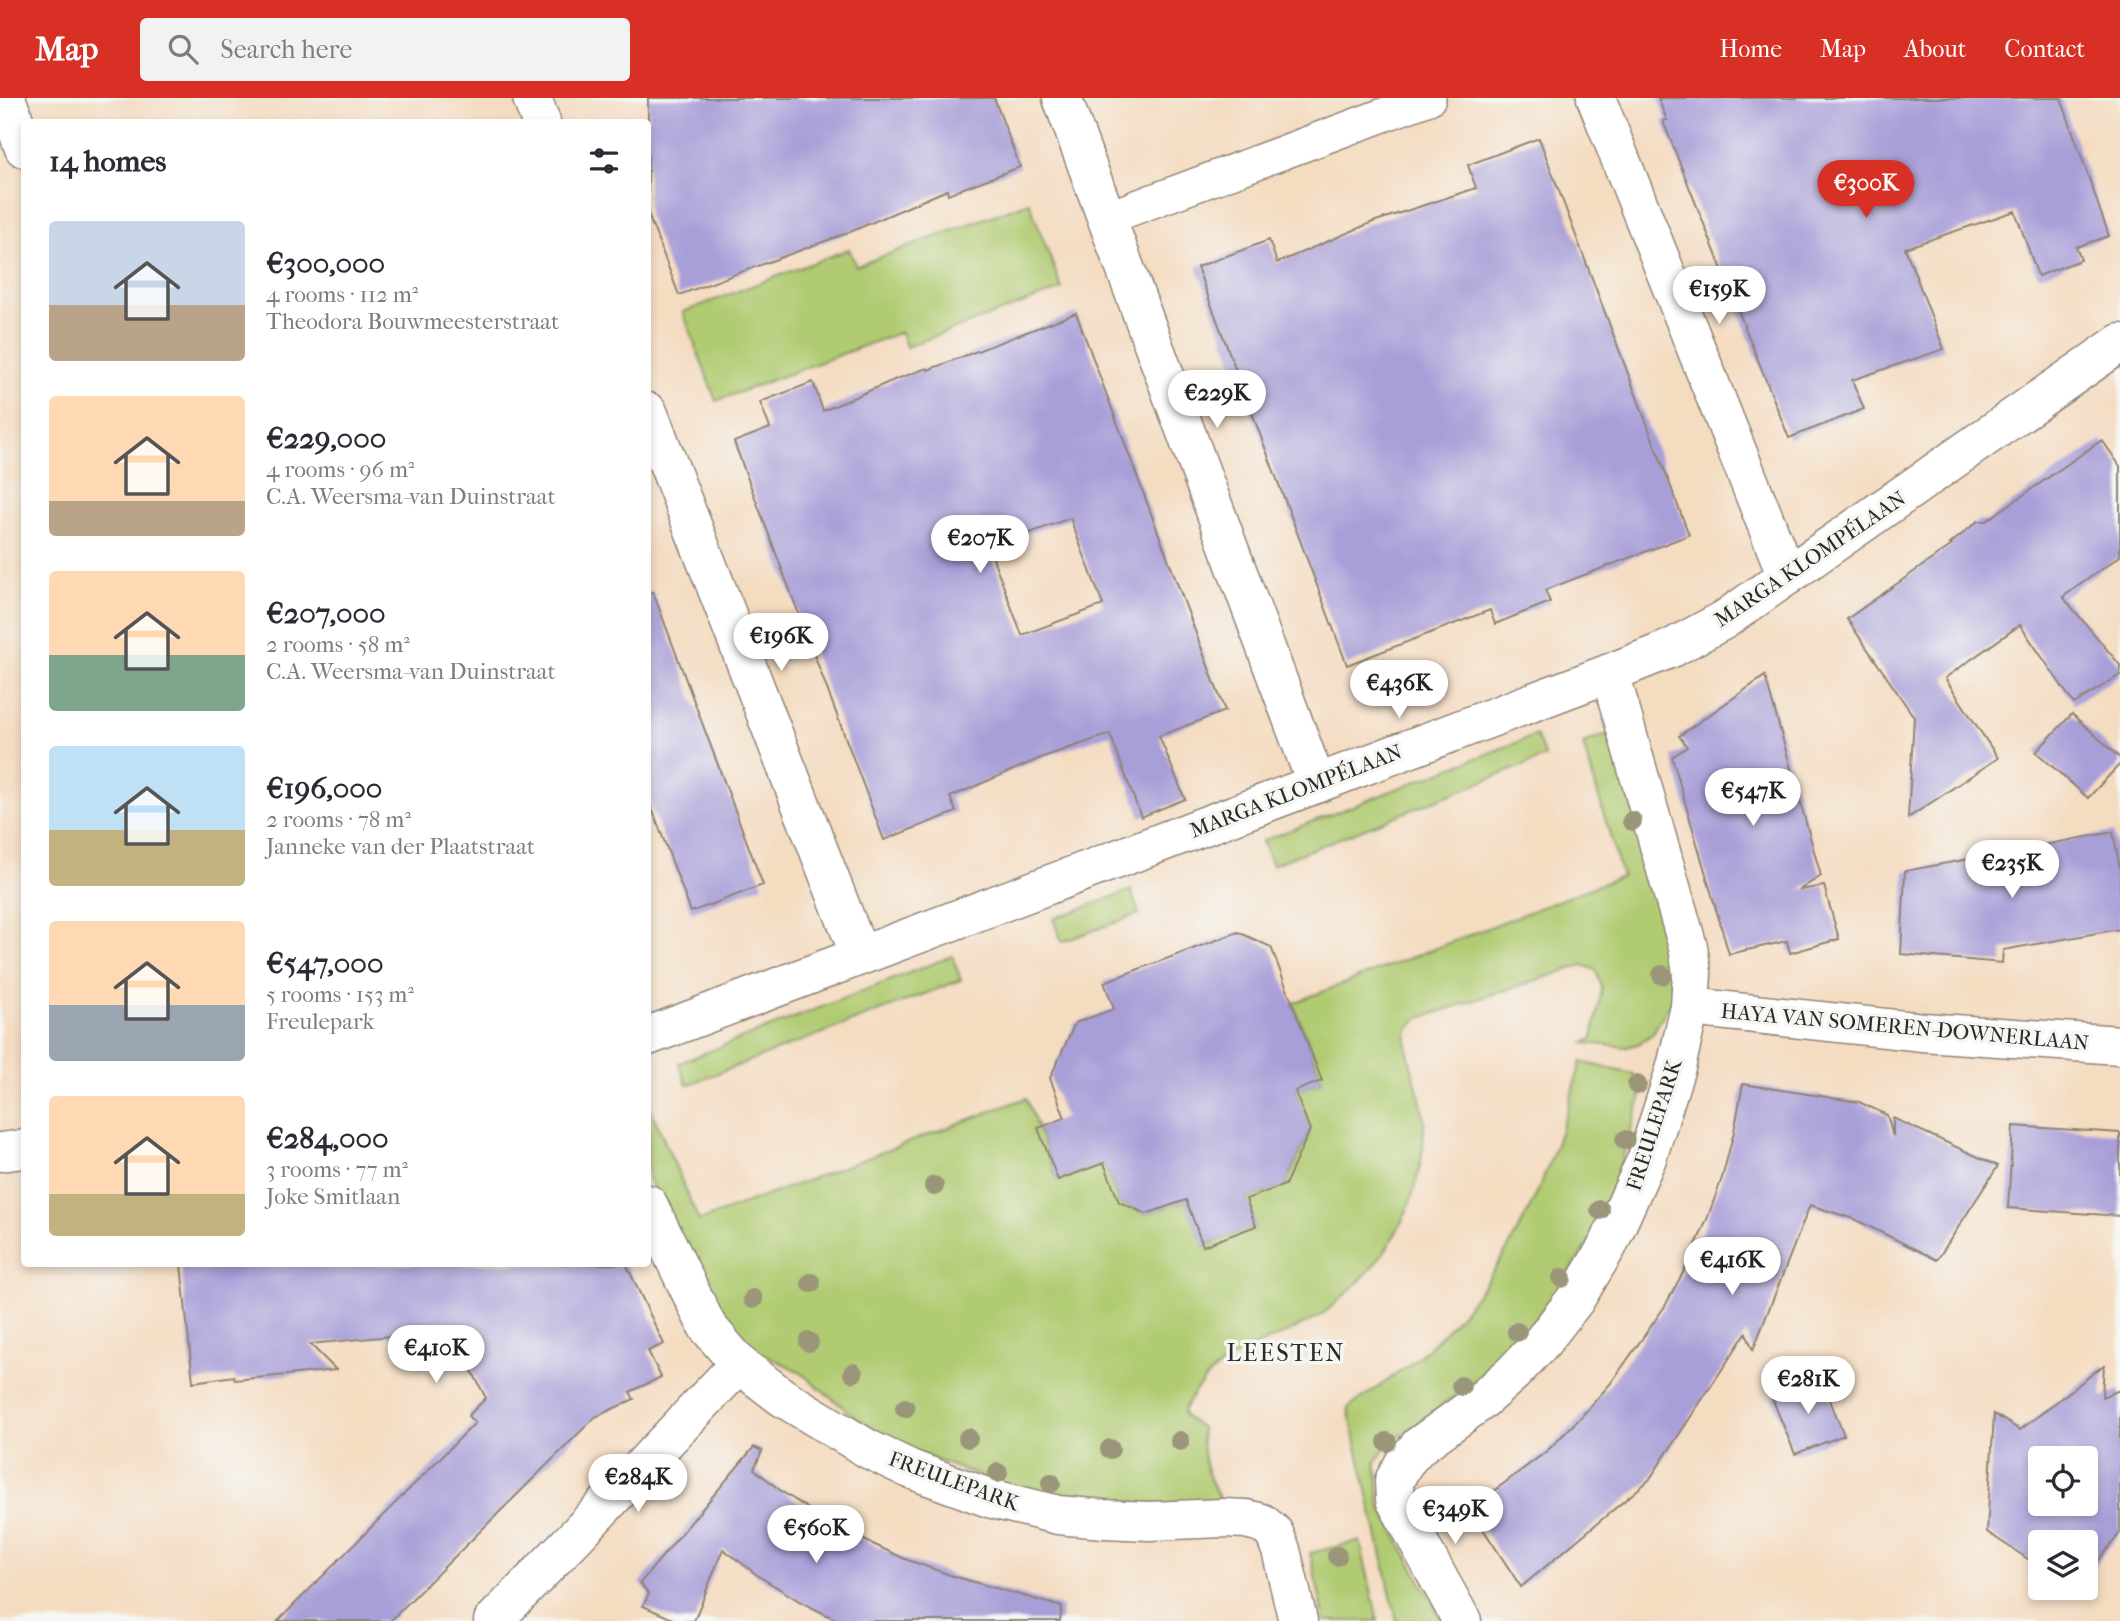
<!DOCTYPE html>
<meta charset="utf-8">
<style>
:root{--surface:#fff;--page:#f2f2f3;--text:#2b2b33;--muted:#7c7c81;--accent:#d93025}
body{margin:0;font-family:"IM FELL French Canon",serif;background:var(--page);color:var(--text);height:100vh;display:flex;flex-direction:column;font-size:26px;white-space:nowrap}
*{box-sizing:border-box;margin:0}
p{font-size:23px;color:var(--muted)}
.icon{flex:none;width:38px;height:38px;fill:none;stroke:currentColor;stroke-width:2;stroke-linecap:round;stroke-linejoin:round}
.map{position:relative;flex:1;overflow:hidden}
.panel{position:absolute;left:21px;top:21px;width:630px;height:1148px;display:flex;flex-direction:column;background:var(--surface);border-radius:7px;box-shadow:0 4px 10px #0003}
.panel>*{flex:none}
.controls{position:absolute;left:2028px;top:1348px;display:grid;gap:14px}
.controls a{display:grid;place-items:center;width:70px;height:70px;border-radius:7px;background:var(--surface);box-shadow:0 4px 10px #0003;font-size:35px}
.price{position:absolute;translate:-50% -60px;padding:0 16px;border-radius:24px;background:#fff;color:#222;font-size:23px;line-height:46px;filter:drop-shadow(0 2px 4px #0008)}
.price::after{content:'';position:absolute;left:50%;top:42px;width:21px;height:16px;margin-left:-10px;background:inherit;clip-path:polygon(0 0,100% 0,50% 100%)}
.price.active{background:var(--accent);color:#fff}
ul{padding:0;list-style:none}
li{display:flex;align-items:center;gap:21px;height:175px;padding:0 28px}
li span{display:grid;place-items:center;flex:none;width:196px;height:140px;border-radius:7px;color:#555}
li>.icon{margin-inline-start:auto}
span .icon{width:84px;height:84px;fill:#fffc;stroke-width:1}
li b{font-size:30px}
h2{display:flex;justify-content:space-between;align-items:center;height:84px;padding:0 28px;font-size:30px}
header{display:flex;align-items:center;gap:42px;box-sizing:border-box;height:98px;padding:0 35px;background:var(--accent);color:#fff}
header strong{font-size:33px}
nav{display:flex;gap:38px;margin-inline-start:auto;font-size:24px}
.search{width:490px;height:63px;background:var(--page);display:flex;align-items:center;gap:18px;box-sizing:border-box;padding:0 24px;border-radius:7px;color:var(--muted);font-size:26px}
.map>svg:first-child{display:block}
</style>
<header>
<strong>Map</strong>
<div class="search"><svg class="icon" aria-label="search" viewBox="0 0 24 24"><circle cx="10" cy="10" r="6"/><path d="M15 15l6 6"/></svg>Search here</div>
<nav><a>Home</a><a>Map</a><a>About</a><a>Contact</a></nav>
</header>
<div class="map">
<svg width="2120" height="1523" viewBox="0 0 2120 1523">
<rect width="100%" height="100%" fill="#f6f6f2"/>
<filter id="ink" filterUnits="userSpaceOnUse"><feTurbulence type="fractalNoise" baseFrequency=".0143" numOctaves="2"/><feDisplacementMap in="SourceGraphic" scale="14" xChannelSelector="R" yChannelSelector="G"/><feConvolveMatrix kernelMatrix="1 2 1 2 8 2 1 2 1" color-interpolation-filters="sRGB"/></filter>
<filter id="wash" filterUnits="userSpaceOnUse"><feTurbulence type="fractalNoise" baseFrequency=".00686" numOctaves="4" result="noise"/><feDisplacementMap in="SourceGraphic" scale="28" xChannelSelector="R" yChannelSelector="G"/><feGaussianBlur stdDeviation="1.57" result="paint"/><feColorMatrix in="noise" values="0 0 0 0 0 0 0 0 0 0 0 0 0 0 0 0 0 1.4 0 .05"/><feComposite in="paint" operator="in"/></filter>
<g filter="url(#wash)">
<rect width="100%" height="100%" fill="#f4dcc1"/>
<g fill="#b0cb71" stroke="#6e7b4e" stroke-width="2">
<path d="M1029 104 1062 191 906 249 901 234 716 303 683 214 849 151 856 168Z"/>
<path d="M1536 637 1545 659 1272 767 1262 743Z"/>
<path d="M1604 637H1613L1673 836 1675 898 1652 936 1640 945 1627 949 1584 945 1593 940 1602 890 1596 872 1583 867 1420 920C1417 923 1411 927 1409 930 1399 945 1424 1002 1424 1023 1425 1078 1404 1134 1368 1174 1356 1187 1330 1212 1316 1220 1270 1247 1217 1253 1189 1303 1186 1307 1182 1312 1184 1317 1187 1322 1196 1326 1201 1329 1202 1361 1205 1373 1220 1402L1167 1408 1078 1402 998 1385 912 1353 880 1335 850 1315 800 1274 768 1258 752 1255 725 1232 648 1080V1005L699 1123 1026 1000 1058 1082 1104 1065 1119 1104 1146 1116 1186 1102 1204 1148 1255 1128 1246 1101 1285 1087 1310 1033 1295 993 1322 983 1293 905 1622 778 1583 646Z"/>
<path d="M1131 792 1139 816 1062 844 1053 821Z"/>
<path d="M952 858 961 882 687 987 679 965Z"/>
<path d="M1581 964 1633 976 1640 984 1641 999 1613 1090 1594 1136 1564 1184 1524 1235 1503 1258 1467 1289 1385 1349 1376 1364 1380 1407 1442 1523H1397L1348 1310C1367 1297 1386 1284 1405 1270 1469 1219 1517 1147 1547 1071 1561 1036 1571 999 1581 964Z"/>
<path d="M1360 1443 1378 1523H1325L1310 1455Z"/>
</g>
<g id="blocks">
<g fill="#a89ed8" fill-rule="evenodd">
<path d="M648 0H994L1020 69 948 96 947 92 850 134 679 197 648 116Z"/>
<path d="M1658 0H2061L2109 138 2076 149 2081 162 2038 178 2015 113 1905 150 1944 251 1852 282 1864 311 1789 340 1663 23 1667 22Z"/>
<path d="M1539 40 1689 437 1545 492 1550 504 1495 526 1490 512 1347 567 1197 169 1269 142 1277 165 1373 124 1476 90 1468 67Z"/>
<path d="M1076 215 1225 613 1159 638 1185 701 1141 719 1110 636 1043 659 950 699 956 714 884 742 734 344 770 330 760 304 813 284 823 313 894 282 927 270 928 272ZM1070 420 1103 507 1022 537 989 450Z"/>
<path d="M2102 342 2120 368V458L2063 499 2120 567V577L2074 606 2020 527 1945 580 1998 660 1908 720 1914 619 1847 521 1952 447 1950 446 1978 423H1986Z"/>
<path d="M653 494 763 787 691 814 648 700V495Z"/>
<path d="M1765 578 1821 778 1799 792 1824 788 1839 841 1790 855 1787 843 1729 856 1672 659 1687 649 1679 638Z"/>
<path d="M2072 616 2120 660V666L2088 700 2036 654Z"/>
<path d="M2113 734 2120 771V831L2003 852 2002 865 1901 856 1905 773Z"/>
<path d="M1238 834 1271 849 1322 983 1295 993 1310 1032 1285 1087 1246 1101 1256 1128 1203 1148 1186 1102 1146 1116 1119 1104 1104 1065 1058 1082 1038 1030 1065 1020 1050 980 1075 925 1114 911 1104 884Z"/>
<path d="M1743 986 1859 1004 1887 1017 1893 1038V1020L1998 1068 1937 1162 1854 1121 1810 1107 1753 1252 1746 1235 1649 1382 1521 1489 1470 1411 1547 1353 1580 1320 1611 1285 1665 1208 1687 1167 1706 1124 1722 1080 1734 1034Z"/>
<path d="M2013 1028 2120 1035V1118L2008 1110Z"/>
<path d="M181 1166H626L664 1246 648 1253 661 1279 630 1294 634 1301 595 1319 390 1523H278L475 1325 468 1318 486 1300 451 1232 310 1246 336 1272 235 1282 234 1278 193 1284Z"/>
<path d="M2104 1267 2102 1299 2120 1292V1435L2086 1478V1444H2040V1469L1987 1434 1994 1316 2020 1332ZM2040 1360H2086V1405H2040Z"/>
<path d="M1821 1280 1844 1337 1795 1356 1772 1300Z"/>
<path d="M754 1349 762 1353 754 1371 781 1393 821 1419 862 1441 905 1461 953 1478 1062 1509 1060 1523H839L801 1504 757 1477 723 1451 694 1523H677L643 1508 649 1496 640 1485Z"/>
</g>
</g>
</g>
<g filter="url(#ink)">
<use href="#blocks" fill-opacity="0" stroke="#908476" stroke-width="2"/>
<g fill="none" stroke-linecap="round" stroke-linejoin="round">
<g stroke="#908476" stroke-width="36">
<path id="service" d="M1107 120 1429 0"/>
</g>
<g stroke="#908476" stroke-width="41">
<g id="minor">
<path d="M6 0 24 50"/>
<path d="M532 0 541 24"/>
<path d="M1062 0 1316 685"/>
<path d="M1596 0 1787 478"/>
<path d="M648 314 860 858"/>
<path d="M1690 909 1923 934 2120 947"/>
<path d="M648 938 1610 575 1672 550 1724 522 2120 245"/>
<path d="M0 1054 24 1051"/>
<path d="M648 1106 707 1228 739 1266 782 1299 868 1351 910 1371 989 1400 1058 1417 1104 1421 1150 1423 1224 1420 1246 1421 1262 1425 1274 1435 1281 1452 1298 1523"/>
<path d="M493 1523 577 1437 739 1266"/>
<path d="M1462 1523 1395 1401 1394 1383 1404 1365 1419 1348 1480 1304 1513 1275 1543 1243 1575 1202 1608 1147 1647 1060 1676 969 1690 909 1692 875 1688 849 1610 575"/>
</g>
</g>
<use href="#service" stroke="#fff" stroke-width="33"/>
<use href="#minor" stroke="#fff" stroke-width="38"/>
</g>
<g fill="#9b957a">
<circle cx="1632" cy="723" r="10"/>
<circle cx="1662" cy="877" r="10"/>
<circle cx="1637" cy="987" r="10"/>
<circle cx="1625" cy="1042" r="10"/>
<circle cx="934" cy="1088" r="10"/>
<circle cx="1600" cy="1112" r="10"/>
<circle cx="1562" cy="1180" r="10"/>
<circle cx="811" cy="1185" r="10"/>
<circle cx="753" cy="1201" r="10"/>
<circle cx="1517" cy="1234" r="10"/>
<circle cx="809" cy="1244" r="10"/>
<circle cx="853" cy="1275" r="10"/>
<circle cx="1461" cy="1288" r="10"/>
<circle cx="905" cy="1310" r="10"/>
<circle cx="968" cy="1340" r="10"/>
<circle cx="1180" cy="1343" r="10"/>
<circle cx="1387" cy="1344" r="10"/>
<circle cx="1110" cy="1351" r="10"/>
<circle cx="998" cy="1375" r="10"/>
<circle cx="1051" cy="1385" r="10"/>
<circle cx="1337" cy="1458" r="10"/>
</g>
</g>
<g text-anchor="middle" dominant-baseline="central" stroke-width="7" stroke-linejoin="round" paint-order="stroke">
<g font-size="21" fill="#2b2b2b" stroke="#f6f6f2">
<text transform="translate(1810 461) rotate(-34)">MARGA KLOMPÉLAAN</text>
<text transform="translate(1296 693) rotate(-21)">MARGA KLOMPÉLAAN</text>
<text transform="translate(1905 929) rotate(5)">HAYA VAN SOMEREN-DOWNERLAAN</text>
<text transform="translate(1654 1027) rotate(-72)">FREULEPARK</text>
<text transform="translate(954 1383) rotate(20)">FREULEPARK</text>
</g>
<g font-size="24" letter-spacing="2" fill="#2b2b2b" stroke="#f6f6f2">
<text x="1286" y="1255">LEESTEN</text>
</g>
</g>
</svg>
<div class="controls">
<a><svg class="icon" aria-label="locate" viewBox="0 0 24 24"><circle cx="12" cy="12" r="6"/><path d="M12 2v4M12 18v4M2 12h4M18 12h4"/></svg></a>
<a><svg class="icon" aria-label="layers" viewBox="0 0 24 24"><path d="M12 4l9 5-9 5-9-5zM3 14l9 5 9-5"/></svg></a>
</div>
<b class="price active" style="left:1866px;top:122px">€300K</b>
<b class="price" style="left:1719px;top:228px">€159K</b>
<b class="price" style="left:1217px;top:332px">€229K</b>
<b class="price" style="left:980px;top:477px">€207K</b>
<b class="price" style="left:781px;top:575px">€196K</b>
<b class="price" style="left:1399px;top:622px">€436K</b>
<b class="price" style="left:1753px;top:730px">€547K</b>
<b class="price" style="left:2012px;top:802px">€235K</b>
<b class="price" style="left:1732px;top:1199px">€416K</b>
<b class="price" style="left:436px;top:1287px">€410K</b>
<b class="price" style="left:1808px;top:1318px">€281K</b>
<b class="price" style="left:638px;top:1416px">€284K</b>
<b class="price" style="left:1455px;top:1448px">€349K</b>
<b class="price" style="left:816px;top:1467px">€560K</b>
<section class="panel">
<h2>14 homes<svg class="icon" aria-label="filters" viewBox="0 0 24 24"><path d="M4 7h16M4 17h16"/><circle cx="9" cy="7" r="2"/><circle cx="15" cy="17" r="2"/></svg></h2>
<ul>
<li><span style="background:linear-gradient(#c9d6e8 60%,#b9a48a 0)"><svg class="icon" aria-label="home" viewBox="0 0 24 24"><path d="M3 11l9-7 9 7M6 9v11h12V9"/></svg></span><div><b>€300,000</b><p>4 rooms · 112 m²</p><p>Theodora Bouwmeesterstraat</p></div></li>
<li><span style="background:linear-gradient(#ffd9b3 75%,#b9a48a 0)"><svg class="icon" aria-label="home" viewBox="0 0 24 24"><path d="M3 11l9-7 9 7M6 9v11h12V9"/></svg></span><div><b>€229,000</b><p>4 rooms · 96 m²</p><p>C.A. Weersma-van Duinstraat</p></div></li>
<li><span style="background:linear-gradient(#ffd9b3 60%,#7fa58c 0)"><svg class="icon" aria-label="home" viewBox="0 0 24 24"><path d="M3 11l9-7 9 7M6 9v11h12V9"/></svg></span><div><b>€207,000</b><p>2 rooms · 58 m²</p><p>C.A. Weersma-van Duinstraat</p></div></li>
<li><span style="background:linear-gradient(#bfe0f5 60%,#c2b280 0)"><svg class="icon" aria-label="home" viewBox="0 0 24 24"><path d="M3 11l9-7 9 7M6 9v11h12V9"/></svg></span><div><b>€196,000</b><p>2 rooms · 78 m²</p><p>Janneke van der Plaatstraat</p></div></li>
<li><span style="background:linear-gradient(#ffd9b3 60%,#9aa5b1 0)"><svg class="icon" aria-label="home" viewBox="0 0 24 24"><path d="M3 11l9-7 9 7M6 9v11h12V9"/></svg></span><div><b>€547,000</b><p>5 rooms · 153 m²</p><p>Freulepark</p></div></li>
<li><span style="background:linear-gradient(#ffd9b3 70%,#c2b280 0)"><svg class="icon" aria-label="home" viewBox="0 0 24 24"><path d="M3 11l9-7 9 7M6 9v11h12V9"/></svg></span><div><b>€284,000</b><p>3 rooms · 77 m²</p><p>Joke Smitlaan</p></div></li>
</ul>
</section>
</div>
